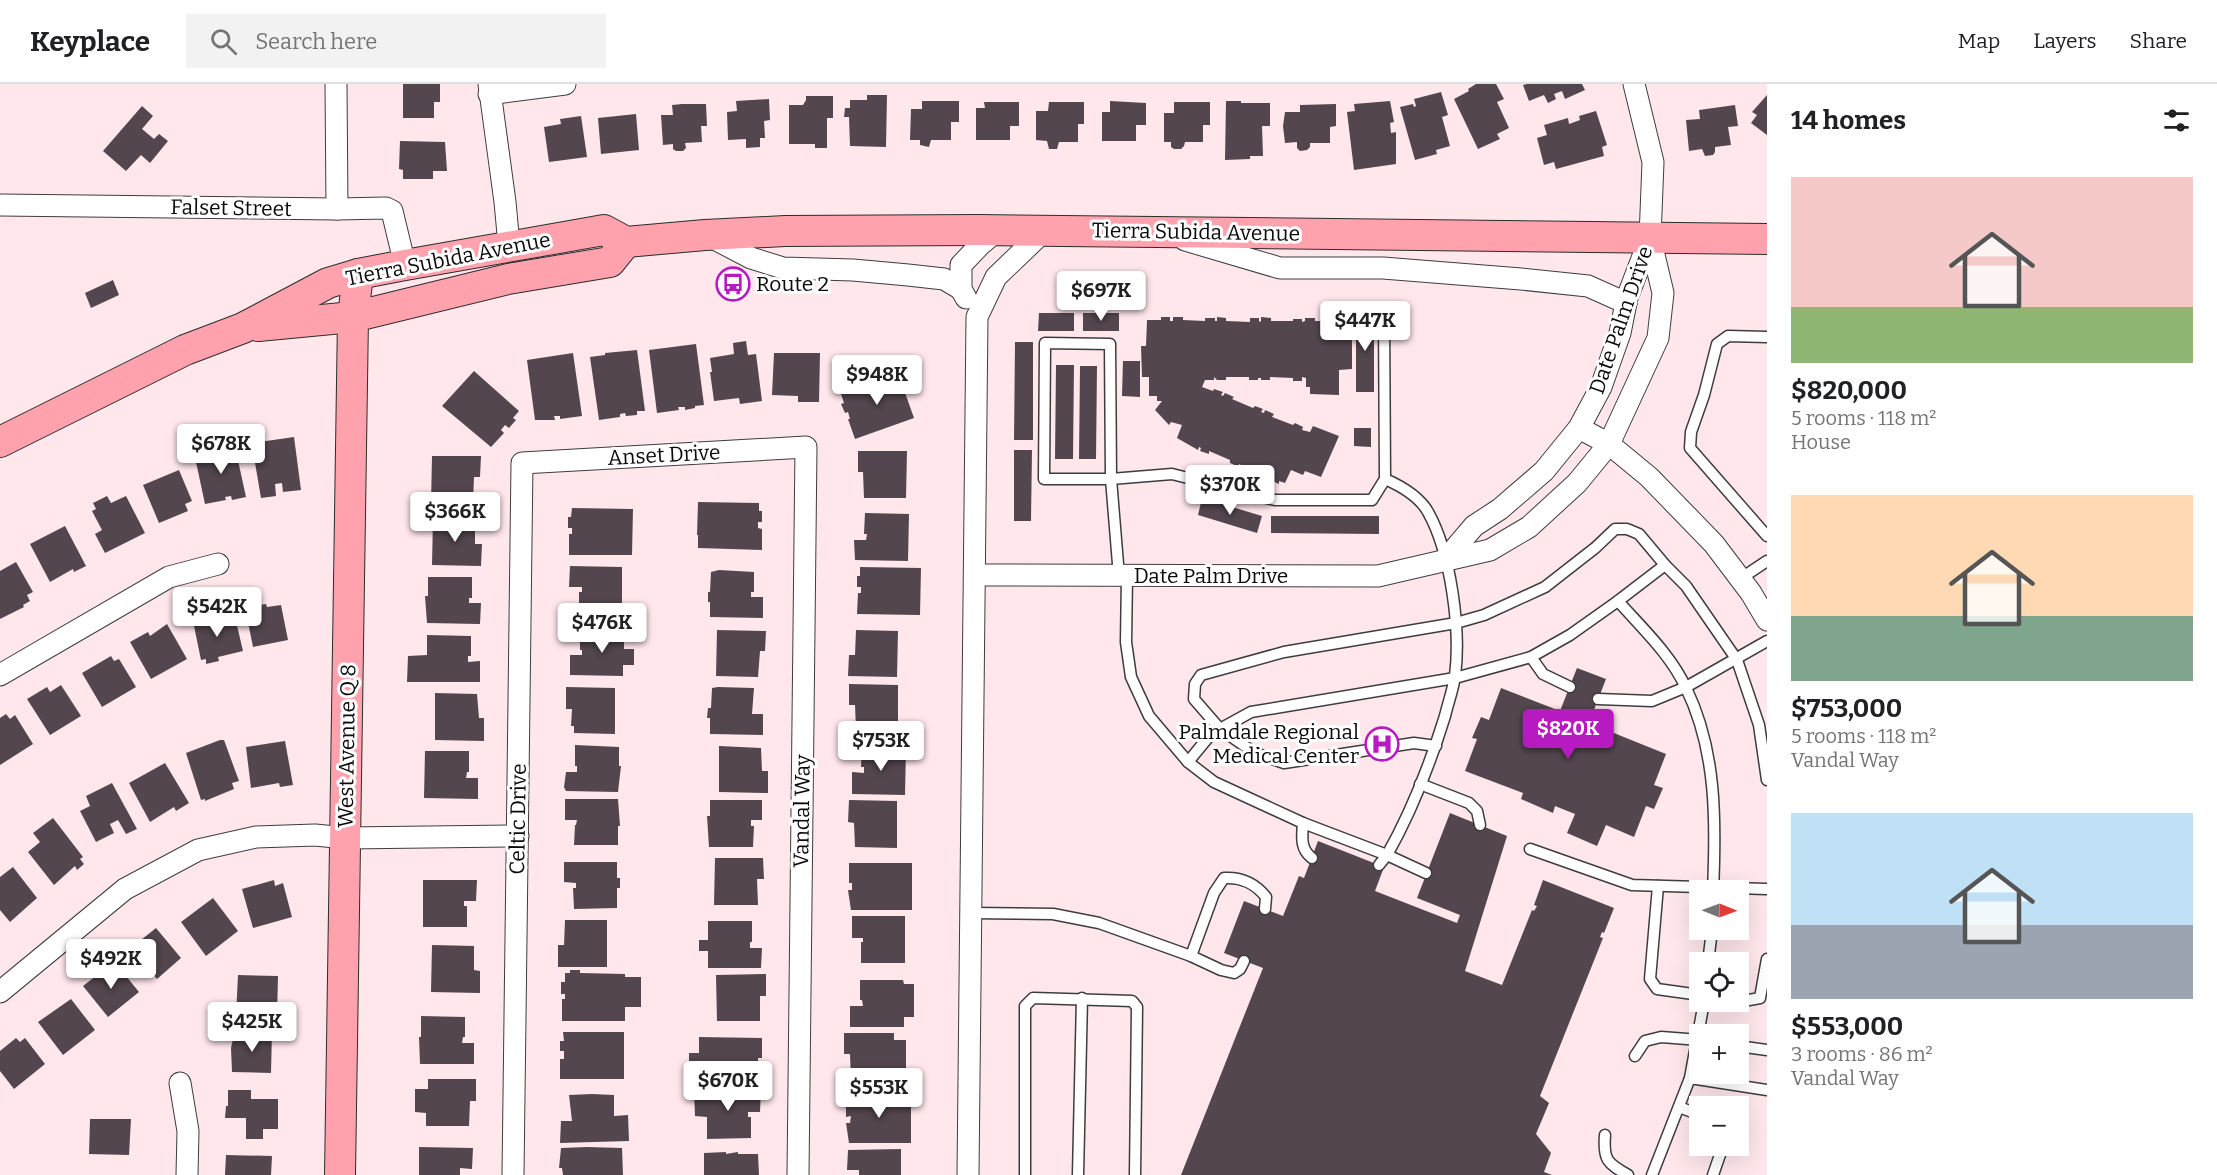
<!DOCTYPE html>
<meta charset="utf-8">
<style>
:root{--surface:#fff;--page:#f2f2f2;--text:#202124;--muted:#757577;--line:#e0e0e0;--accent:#b81ac2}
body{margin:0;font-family:Bitter,serif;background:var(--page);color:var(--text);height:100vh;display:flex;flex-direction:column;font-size:22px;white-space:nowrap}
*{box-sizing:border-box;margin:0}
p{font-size:20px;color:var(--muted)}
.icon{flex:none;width:33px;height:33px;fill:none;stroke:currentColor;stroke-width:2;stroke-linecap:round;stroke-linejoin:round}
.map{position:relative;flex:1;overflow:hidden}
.side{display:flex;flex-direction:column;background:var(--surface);width:450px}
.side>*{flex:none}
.needle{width:39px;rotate:91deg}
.tools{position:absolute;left:1689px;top:796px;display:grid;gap:12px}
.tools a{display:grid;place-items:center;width:60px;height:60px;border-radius:0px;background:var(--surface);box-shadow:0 6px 24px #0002;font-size:30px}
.price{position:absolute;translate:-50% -51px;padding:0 14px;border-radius:6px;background:#fff;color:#222;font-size:20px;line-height:39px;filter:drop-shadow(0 2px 3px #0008)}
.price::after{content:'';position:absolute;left:50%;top:36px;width:18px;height:14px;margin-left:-9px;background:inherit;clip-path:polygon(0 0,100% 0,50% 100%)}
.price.current{background:var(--accent);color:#fff}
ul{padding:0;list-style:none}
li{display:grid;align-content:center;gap:12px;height:318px;padding:0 24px}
li span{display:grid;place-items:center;height:186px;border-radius:0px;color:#555}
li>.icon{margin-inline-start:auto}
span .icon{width:108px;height:108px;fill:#fffc;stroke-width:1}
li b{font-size:26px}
h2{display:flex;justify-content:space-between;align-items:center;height:72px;padding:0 24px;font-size:26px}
header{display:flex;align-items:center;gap:36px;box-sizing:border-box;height:84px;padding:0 30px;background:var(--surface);border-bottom:2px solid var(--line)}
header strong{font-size:28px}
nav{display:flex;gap:33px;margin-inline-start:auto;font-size:21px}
.search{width:420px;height:54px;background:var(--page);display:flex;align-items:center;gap:15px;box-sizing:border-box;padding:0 21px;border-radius:0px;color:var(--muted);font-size:22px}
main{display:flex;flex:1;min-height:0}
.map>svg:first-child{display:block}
</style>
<header>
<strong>Keyplace</strong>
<div class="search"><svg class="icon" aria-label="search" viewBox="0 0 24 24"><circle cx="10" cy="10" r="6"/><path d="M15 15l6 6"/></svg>Search here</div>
<nav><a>Map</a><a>Layers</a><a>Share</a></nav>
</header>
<main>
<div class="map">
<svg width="1767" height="1091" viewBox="0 0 1767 1091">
<rect width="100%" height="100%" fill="#ffe7ec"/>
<g fill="#53464e">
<path d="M403 0H440V18H434V34H403Z"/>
<path d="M1476 0H1496L1504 15 1497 18 1509 44 1497 50 1500 55 1478 65 1454 15 1469 7 1468 5Z"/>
<path d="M1527 0H1582L1585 6 1565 15 1562 7 1554 10 1556 15 1548 19 1544 11 1529 17 1523 1Z"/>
<path d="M1441 8 1448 31 1442 33 1450 62 1436 66 1437 70 1415 76 1400 23 1413 20 1414 23 1416 22 1414 15Z"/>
<path d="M867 11H887L886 63 850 62 849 33H844L845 24H850V16H867Z"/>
<path d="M1767 11V51L1751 39 1757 31 1752 28Z"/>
<path d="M806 12H833V34H827V64H815V60H789V21H803L806 16Z"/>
<path d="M769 15 770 36 764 37 765 54H760V63L746 64V55L728 56 727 28 737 27 736 17Z"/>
<path d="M922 17H959V38H951V56H931L929 63 920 61V56H910L911 25H922Z"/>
<path d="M1110 17 1146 19V41H1136V57H1102V28H1110Z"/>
<path d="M1226 17H1241V19H1270V42H1262L1263 72H1250V75L1225 76Z"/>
<path d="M1390 17 1394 38 1390 39 1391 49 1396 48V80L1354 86 1347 28 1355 27 1354 20Z"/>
<path d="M984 18H1019V42H1010V56H976V24H985Z"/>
<path d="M1049 18H1084V40H1078V58H1059L1057 65H1049L1047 57 1036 56V27H1048Z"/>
<path d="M1174 18H1210V41H1203V58H1185L1184 62 1181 65H1174L1171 63V58H1164V29H1174Z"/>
<path d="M682 20H706L707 42H701L702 58 685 59 686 64 683 67H676L673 65V60L663 61 661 31H673L672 21Z"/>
<path d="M1336 20V42L1330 43V59H1310V63L1307 66 1300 67 1297 64V58L1285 59 1283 42 1285 28H1300V21Z"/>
<path d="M1735 21 1738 42 1728 43 1731 61 1715 63V68L1713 71 1705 72 1702 65 1689 67 1686 36 1700 35 1699 26Z"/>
<path d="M142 22 153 32 142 45 154 55 159 50 168 57 150 79 141 71 126 87 103 67Z"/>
<path d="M1596 27 1607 61 1602 63 1604 72 1556 85 1554 78 1544 81 1537 54 1547 51 1544 41 1568 34 1569 40 1580 36 1579 32Z"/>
<path d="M636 30 639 66 601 70 598 34Z"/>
<path d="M581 32 587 73 549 78 544 43 561 40 560 35Z"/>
<path d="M400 57 445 58 447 87H433V95H403V86L399 85Z"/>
<path d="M113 196 119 211 91 224 85 209Z"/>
<path d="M1039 229H1074V247H1038Z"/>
<rect x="1083" y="229" width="36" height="18"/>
<rect x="1356" y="229" width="18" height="79"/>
<path d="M1161 233H1170V237H1173V233H1183V236L1205 237V234H1215V237H1217V233L1226 234V237L1250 238V234H1259V238L1261 237V233L1271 234V237H1293V235H1302V238L1305 237V234H1315V237H1339V235H1348V239H1352V285L1339 286V311L1310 310V303H1306V294L1302 293V297H1293V294L1270 293V296H1261V294H1258V296H1249V293H1226V296H1217L1214 293V296H1205L1202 303 1213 307 1214 305 1223 308 1221 311 1223 312 1225 309 1234 313 1232 315 1253 324 1255 322 1263 325 1261 328 1264 329 1265 326 1274 330 1272 333 1293 341 1295 339 1303 343 1302 346 1310 348 1313 342 1339 352 1321 393 1305 387 1303 391 1291 386 1285 399 1279 397V400L1270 396 1271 393 1250 385V388L1241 384V381L1239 380V383L1230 379V376L1209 367V370L1200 367 1201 364 1199 363 1198 366 1177 354 1182 341 1171 338 1169 341 1155 326 1162 317H1157V312H1149V293H1142L1141 262H1146L1147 236H1161Z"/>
<path d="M746 257 748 271 756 270 762 317 740 320 739 314 714 317 710 288H712L710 274 734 270 733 259Z"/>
<path d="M1015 258H1033V356H1014Z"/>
<path d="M696 260 704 321 695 322V324L685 326V323H678L679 326 657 329 649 266Z"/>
<path d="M637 266 645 327H637V331L626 332 625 329 620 330V333L599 336 590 273 605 271V269Z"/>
<path d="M573 269 582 332 560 335V332H554L555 336H535L527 276Z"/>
<path d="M774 269H820L819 318H798V312L772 311Z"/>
<path d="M1123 277H1140V313L1122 312Z"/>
<path d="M1056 281H1074L1073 375H1055Z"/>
<path d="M1080 282H1097L1096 375H1079Z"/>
<path d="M474 287 519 327 513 334 516 336 509 344 505 341 501 346 504 349 491 363 442 322Z"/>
<path d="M898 289 914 334 855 355 848 335H850L848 328 845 329 841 320 844 319 841 310Z"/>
<path d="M1354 344H1371V363L1354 362Z"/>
<path d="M294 353 301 406 283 408 282 399 275 400 276 412 261 414 253 367H255L253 359Z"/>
<path d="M234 358 246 413 232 416 231 412 225 413 226 416 205 420 196 378 214 374 212 363Z"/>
<path d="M1014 366H1032L1031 437H1014Z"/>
<path d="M858 367H907L906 414H864L863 388H858Z"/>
<path d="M432 372H481L480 393H474L473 419H431Z"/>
<path d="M179 386 192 417 185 420 188 427 159 439 143 401Z"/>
<path d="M107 412 111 419 126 412 145 449 105 469 95 450 102 446 92 427 96 425 93 419Z"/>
<path d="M1202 414 1262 432 1257 449 1198 431Z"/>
<path d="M698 418 759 419V427H762V438H758V444L762 445V466L698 464V451H697Z"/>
<path d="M572 424 633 425 632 471H569V450H572V444H568V433H571Z"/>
<path d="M865 429 909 430 908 477 855 476 854 456H866L867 450H864Z"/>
<path d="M1271 432H1379V450L1271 449Z"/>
<path d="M447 433 475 436V460H482L481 482 432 481 433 434Z"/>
<path d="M65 442 86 482 74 488 73 485 50 498 30 460Z"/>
<path d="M16 478 33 508 27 511 30 517 23 521 24 523 0 535V487Z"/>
<path d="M570 482 622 483V529L579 528V508H582V503H569Z"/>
<path d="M860 483 921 484 920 531 857 530 858 509H861V503H857V492H860Z"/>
<path d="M719 486 754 488V508H751V513H763V534L710 533V518H708V508H710L711 488Z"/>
<path d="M428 493H472V514H469V519H481L480 540 427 539 425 512H428Z"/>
<path d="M266 520 267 523 281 521 288 556 253 563 245 523Z"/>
<path d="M228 530 229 535 235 533 243 567 218 573 219 577 206 580V575L201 576 193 537Z"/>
<path d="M167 540 187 575 151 595 130 558 148 548 150 552Z"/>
<path d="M580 545 624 546V565H634V581H623V592L570 591V571H582V566H580Z"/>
<path d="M717 546 766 547 765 567H760L758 593 716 592Z"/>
<path d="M856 546 898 547 897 593 848 592 849 571H855Z"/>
<path d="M427 551 471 552V572H468V578L480 577V598H407L408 572 427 571Z"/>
<path d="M111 572 114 577 119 575 136 603 102 623 82 589Z"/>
<path d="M1577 584 1606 595 1589 639 1666 670 1654 701 1663 704 1654 725 1646 722 1634 753 1606 741 1597 762 1567 749 1575 730 1555 722 1553 729 1521 715 1523 709 1465 687 1477 655 1472 654 1481 633 1489 636 1501 604 1560 627Z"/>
<path d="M849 600 898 601V647L856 646 855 621H849Z"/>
<path d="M61 601 81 632 50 651 27 615 47 603 50 608Z"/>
<path d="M566 603 615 604V650L574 649V642H571L572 625H566Z"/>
<path d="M718 603 754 604 752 630H763V651L710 650V634H707L708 624H711L712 604Z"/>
<path d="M435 609 477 610 479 634H484V657L435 656Z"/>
<path d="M6 630 10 635 15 631 33 660 0 681V634Z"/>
<path d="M220 656H224L239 697 232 699 234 705 205 717V715L201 716 186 669Z"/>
<path d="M285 657 293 701 280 703 279 699 251 704 246 663Z"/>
<path d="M575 661 619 663V682H621L618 708 566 707 564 703 566 688H577V682H575Z"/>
<path d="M719 662 761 664 762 687H768V709L719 708Z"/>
<path d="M862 662 906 663 905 711 852 710V688L864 689V683H861Z"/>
<path d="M425 667H469V688H467L466 694H478V715L424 714Z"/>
<path d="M165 679 189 719 176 727 174 723 150 738 129 699Z"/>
<path d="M112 699 137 745 126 750 118 736 110 740 114 749 96 758 80 727 90 722 86 712Z"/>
<path d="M565 715H618L620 742H618V761H574L575 741H576L577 736H565Z"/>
<path d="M710 716H762V736H751V742H754L753 763H709L707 732H710Z"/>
<path d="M849 716 897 717V764L855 763 854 739 848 738Z"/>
<path d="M1450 729 1507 752 1465 887 1502 901 1532 826 1534 827 1537 822 1534 821 1543 796 1614 824 1604 849 1602 848 1600 853 1603 854 1540 1012 1549 1019 1536 1050 1551 1069 1544 1088 1552 1091H1181L1263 884 1224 869 1244 817 1283 832 1299 792 1304 794 1318 757 1384 783 1375 807 1457 839 1460 831 1417 814Z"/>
<path d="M53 734 83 773 80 775 84 780 77 786 75 782 54 801 28 768 40 758 33 749Z"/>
<path d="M715 774H763L764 795H757L758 821H714Z"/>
<path d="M564 778H617V794H620V804H617V824L574 825 573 804H576V799L564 798Z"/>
<path d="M849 779H912V826H851L848 806H852V799H849Z"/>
<path d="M13 783 37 814 10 838 0 826V793Z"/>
<path d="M274 796 275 802 283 799 292 833 253 844 242 805Z"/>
<path d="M423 796H477L476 817H464V822H467V843H423Z"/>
<path d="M213 814 238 847 206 872 181 838Z"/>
<path d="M852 832H905V879H861V858H863V854H852Z"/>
<path d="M565 836H607V883H558V861H564Z"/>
<path d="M708 837H752V858H750V864H762L761 884H708V867H699V856H708Z"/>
<path d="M156 844 181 874 157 895 133 866 138 862 136 860Z"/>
<path d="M432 861 474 862V886L480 887V909L431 908Z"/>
<path d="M110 881 113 884 117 881 139 908 108 933 83 902Z"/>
<path d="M570 886H580V889L625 890V893H641V923H625V937H562V915H565V910H561V898H565V889H570Z"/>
<path d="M766 890V912H760V937H717L716 891Z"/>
<path d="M238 891 278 892 277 933 236 932Z"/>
<path d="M860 896H903L904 900H914V933H904V943H850V922H863L862 916H860Z"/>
<path d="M71 915 95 946 63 971 38 938Z"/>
<path d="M421 932 465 933V953H463L462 959H474V980H420L419 953H421Z"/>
<path d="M238 948H272L271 989 232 988 231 964 233 955H237Z"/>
<path d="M563 948H624V995H560V975H564V967H560V957H564Z"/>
<path d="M844 949H894V956H906V993H894V996H851L850 970H844Z"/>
<path d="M699 953 762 954V974H758V980H761L758 1001 689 999V969H699Z"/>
<path d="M16 954 20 958 25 954 45 980 14 1005 0 987V967Z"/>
<path d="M428 995H476V1017H470L469 1042H426V1029L415 1028V1005H428Z"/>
<path d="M228 1006H251V1015H278V1045H263V1055H246V1034H225L226 1022H228Z"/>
<path d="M761 1006 760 1028H748V1033H751V1054L707 1055V1033L695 1032 694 1007Z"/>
<path d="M592 1010 614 1011V1032L628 1031 629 1057 560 1059 561 1037H572L569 1011Z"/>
<path d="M846 1012H911V1059H849L846 1039H850L851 1032 846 1033Z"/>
<path d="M90 1035H131L129 1071 89 1070Z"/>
<path d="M419 1063 473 1064 472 1085 460 1084V1091H419Z"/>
<path d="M587 1063 622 1064 623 1091H563L562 1084H559L561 1064Z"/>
<path d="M901 1065V1091H859V1086H847L848 1066Z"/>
<path d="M726 1068V1070L738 1068V1070H758L759 1091H704V1069Z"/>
<path d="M226 1071 272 1072 271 1091H225Z"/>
</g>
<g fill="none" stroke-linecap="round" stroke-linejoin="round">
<g stroke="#3d3d3d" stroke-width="13">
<g id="lane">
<path d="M1767 253 1728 252 1717 260 1704 311 1691 348 1690 364 1767 452"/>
<path d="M1119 492 1111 395 1110 260 1045 259 1044 395H1111L1172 390 1275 416H1372L1385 395 1384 233"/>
<path d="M1127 492 1126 558 1131 593 1149 632 1188 678 1214 698 1303 739 1387 771C1412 727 1430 680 1445 632 1448 619 1453 606 1455 592 1461 546 1451 469 1428 428 1419 412 1401 402 1385 395"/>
<path d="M1740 495 1767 477"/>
<path d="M1618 517C1642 544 1671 571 1686 604 1717 667 1716 739 1713 807"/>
<path d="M1531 573 1543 590 1570 603"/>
<path d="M1598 615 1652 617 1686 603 1767 557"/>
<path d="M1436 662 1414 659 1284 679 1255 669 1220 645 1194 615 1195 600 1201 591 1284 568 1456 539 1484 531 1545 503 1595 464 1615 445H1627L1639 450 1665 481 1686 502 1737 576 1759 641 1767 696"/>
<path d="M1188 678 1211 650 1251 628 1455 594 1531 573 1570 551 1618 517 1665 481"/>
<path d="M1420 700 1469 719 1477 727 1480 741"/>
<path d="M1303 739C1302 753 1300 765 1312 774"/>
<path d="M1530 765 1632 801 1767 805"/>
<path d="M1379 781 1387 771 1426 789"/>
<path d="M1658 802 1650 895 1657 905 1700 911"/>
<path d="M970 829 1053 830 1099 839 1191 872"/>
<path d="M1244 877 1240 885 1234 889 1221 886 1191 872 1214 809 1224 794C1242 793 1255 799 1266 813L1265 825"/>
<path d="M1708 879 1712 846"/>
<path d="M1738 918 1760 914 1767 875"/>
<path d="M1738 962 1767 966"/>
<path d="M1635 972 1645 957 1661 953 1700 956"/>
<path d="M1690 994 1767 1006"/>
<path d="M1679 1023 1700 1031"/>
<path d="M1605 1051C1603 1076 1607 1079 1628 1091"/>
<path d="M1025 1091V922L1033 914 1132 917 1137 923 1135 1091"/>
<path d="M1078 1091 1082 914"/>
<path d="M1652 1091 1690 994 1704 918"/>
<path d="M1713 1091 1723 1062"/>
</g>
</g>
<g stroke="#3d3d3d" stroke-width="23">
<g id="street">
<path d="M336 0 337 125"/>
<path d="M489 0 505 118 509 161"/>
<path d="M489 10 565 0"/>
<path d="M0 121 337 125 386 124 392 127 405 181"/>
<path d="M709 152 751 174 783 184 853 186 908 191 944 195 961 205"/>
<path d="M1185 156 1280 184H1383L1521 195 1588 202 1626 219"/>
<path d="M966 214 961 205V181L980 161 998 146"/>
<path d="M1579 344 1609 360 1649 393 1714 460 1751 509 1767 536"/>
<path d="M1446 475 1474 442 1500 425 1544 387 1579 344 1601 303 1620 249 1627 214 1650 154"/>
<path d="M975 491 1378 492 1490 466 1529 443 1577 399 1609 360 1658 254 1663 209 1650 154 1653 78 1634 0"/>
<path d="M0 591 169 493 218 480"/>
<path d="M0 908 125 805 198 766 256 753 315 751 346 754 518 752"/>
<path d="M180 999 188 1047 187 1091"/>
<path d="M513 1091 522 379 806 363 798 1091"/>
<path d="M968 1091 977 233 996 193 1044 147"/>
</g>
</g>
<g stroke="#2c2c2c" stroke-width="32">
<g id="secondary">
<path d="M258 242 353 233 508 195 610 178 626 158"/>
<path d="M0 358 185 266 243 244 328 199 358 190 405 181 604 146 626 158 705 151 785 147 979 146 1767 155"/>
<path d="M340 1091 353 233 358 190"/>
</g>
</g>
<use href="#lane" stroke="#fff" stroke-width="10"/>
<use href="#street" stroke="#fff" stroke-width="21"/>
<use href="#secondary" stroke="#ffa2ad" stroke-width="30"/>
</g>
<defs>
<g id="bus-ring" transform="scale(1.725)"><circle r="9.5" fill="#fff" stroke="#b81ac2" stroke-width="1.5"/><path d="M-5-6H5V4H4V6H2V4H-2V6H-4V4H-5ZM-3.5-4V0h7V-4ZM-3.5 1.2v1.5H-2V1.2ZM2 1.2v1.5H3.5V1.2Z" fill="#b81ac2"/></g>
<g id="hospital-ring" transform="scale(1.725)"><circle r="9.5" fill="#fff" stroke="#b81ac2" stroke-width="1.5"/><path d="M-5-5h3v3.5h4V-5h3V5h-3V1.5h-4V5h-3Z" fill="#b81ac2"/></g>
</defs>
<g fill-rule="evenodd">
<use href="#bus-ring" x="733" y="200"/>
<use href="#hospital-ring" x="1382" y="660"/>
</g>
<g text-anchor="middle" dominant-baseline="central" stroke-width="6" stroke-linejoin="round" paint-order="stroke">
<g font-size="21" fill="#0a0a0a" stroke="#fff">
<text transform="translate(231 124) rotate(1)">Falset Street</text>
<text transform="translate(1196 148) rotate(1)">Tierra Subida Avenue</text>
<text transform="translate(448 175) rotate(-11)">Tierra Subida Avenue</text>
<text transform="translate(1621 236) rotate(-71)">Date Palm Drive</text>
<text transform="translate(664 371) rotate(-3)">Anset Drive</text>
<text x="1211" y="492">Date Palm Drive</text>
<text transform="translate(347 662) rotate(-89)">West Avenue Q 8</text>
<text transform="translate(802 727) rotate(-89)">Vandal Way</text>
<text transform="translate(518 735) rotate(-89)">Celtic Drive</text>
</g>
<g font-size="21" fill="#0a0a0a" stroke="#fff" text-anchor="start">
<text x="756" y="200">Route 2</text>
<text x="1359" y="648" text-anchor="end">Palmdale Regional<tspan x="1359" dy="24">Medical Center</tspan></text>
</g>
</g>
</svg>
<div class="tools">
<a><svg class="needle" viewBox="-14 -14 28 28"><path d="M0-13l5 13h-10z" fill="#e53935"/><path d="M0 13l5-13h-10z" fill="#757577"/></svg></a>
<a><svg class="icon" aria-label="locate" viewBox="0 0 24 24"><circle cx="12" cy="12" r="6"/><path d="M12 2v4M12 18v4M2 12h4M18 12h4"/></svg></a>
<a>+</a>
<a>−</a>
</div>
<b class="price" style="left:1101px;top:238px">$697K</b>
<b class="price" style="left:1365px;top:268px">$447K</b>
<b class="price" style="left:877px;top:322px">$948K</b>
<b class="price" style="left:221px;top:391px">$678K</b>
<b class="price" style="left:1230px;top:432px">$370K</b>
<b class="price" style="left:455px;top:459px">$366K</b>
<b class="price" style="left:217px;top:554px">$542K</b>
<b class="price" style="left:602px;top:570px">$476K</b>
<b class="price current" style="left:1568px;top:676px">$820K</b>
<b class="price" style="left:881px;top:688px">$753K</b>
<b class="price" style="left:111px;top:906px">$492K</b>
<b class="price" style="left:252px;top:969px">$425K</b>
<b class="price" style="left:728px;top:1028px">$670K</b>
<b class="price" style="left:879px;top:1035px">$553K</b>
</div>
<section class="side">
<h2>14 homes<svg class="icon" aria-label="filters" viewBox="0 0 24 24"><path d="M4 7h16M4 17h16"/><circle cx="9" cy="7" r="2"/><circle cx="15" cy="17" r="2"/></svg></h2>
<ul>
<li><span style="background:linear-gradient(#f6c9c9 70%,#8fb573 0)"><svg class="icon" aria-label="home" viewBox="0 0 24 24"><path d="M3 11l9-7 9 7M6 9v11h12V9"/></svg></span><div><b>$820,000</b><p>5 rooms · 118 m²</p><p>House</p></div></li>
<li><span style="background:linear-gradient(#ffd9b3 65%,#7fa58c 0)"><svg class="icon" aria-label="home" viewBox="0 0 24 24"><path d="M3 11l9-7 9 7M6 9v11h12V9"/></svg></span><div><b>$753,000</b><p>5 rooms · 118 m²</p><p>Vandal Way</p></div></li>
<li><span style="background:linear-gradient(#bfe0f5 60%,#9aa5b1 0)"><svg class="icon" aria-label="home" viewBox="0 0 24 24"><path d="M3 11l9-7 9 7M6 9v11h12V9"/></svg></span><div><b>$553,000</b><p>3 rooms · 86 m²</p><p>Vandal Way</p></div></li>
</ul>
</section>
</main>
